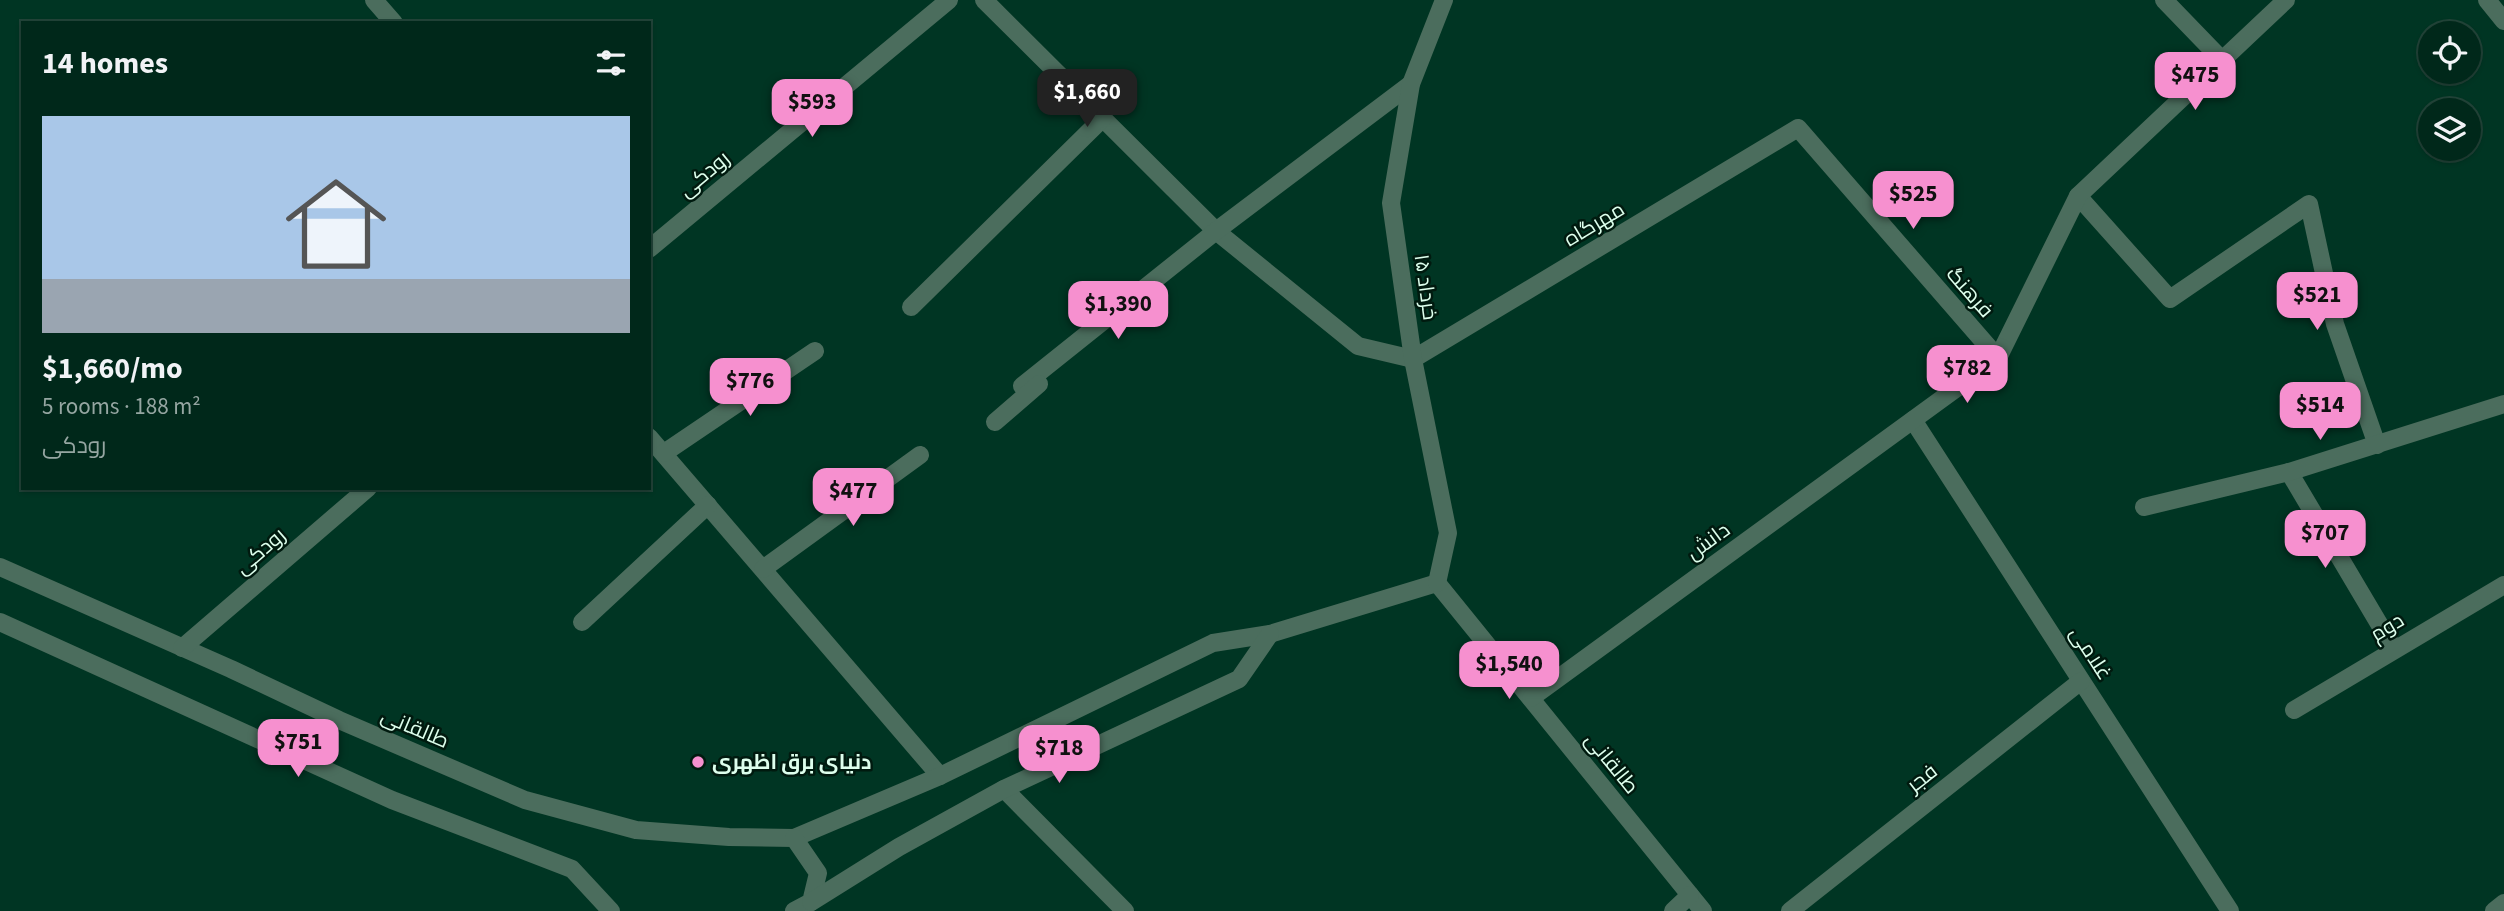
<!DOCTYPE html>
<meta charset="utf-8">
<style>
:root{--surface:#00281a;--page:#0e3427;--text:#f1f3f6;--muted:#95a6a2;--line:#224439;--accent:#f690cf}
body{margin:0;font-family:"Source Sans 3",Cairo,sans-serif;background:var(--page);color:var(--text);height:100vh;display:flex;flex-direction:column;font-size:26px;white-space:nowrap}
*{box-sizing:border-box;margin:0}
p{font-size:23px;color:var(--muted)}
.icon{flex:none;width:38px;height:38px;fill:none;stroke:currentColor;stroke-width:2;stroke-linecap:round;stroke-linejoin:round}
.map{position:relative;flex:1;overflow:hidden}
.sheet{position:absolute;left:21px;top:21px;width:630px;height:469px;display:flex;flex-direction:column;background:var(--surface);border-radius:0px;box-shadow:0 2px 5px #0004,0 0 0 2px var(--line)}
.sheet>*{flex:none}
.buttons{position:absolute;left:2418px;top:21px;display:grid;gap:14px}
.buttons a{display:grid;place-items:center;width:63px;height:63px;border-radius:50%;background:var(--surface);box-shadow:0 2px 5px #0004,0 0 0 2px var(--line);font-size:35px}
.price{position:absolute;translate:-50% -60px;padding:0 16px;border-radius:14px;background:var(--accent);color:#111;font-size:23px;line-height:46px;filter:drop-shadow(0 2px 4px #0008)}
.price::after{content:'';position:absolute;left:50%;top:42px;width:21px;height:16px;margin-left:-10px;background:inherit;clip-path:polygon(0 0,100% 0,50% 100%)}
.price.on{background:#222;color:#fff}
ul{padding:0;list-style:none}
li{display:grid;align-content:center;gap:14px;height:371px;padding:0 21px}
li span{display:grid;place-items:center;height:217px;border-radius:0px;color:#555}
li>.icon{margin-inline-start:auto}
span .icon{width:126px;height:126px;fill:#fffc;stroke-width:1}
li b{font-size:30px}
h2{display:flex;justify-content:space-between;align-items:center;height:84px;padding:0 21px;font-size:30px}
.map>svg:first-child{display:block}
</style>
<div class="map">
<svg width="2504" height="911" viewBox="0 0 2504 911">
<rect width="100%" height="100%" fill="#003523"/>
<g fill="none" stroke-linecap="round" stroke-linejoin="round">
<g stroke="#4b6d5d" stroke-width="18">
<path d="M374 0 394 23"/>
<path d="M984 0 1216 231 1358 346 1413 359 1798 128 1998 358"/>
<path d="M2164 0 2222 60"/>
<path d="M2487 0 2504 21"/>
<path d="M2078 196 2170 299 2309 204 2335 324 2377 445"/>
<path d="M649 249 949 0"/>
<path d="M911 307 1103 118"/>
<path d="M1022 386 1216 231 1411 84"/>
<path d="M1913 420 2230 911"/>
<path d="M995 422 1039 384"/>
<path d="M649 437 940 776"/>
<path d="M664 453 815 351"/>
<path d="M2289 472 2394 649"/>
<path d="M2144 507 2289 472 2504 404"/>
<path d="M0 567 231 669 339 720 525 800 636 830 729 837 794 838 940 776 1213 643 1270 634 1437 583 1703 911"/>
<path d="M763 569 920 455"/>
<path d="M1437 583 1448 533 1413 359 1391 203 1411 84 1444 0"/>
<path d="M0 622 392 800 572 869 611 911"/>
<path d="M582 622 708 505"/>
<path d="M182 648 368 488"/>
<path d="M1531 698 1998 358 2078 196 2286 0"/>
<path d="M2294 710 2504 585"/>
<path d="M1004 789 1125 911"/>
<path d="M794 838 818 873 811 902 794 911"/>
<path d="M811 902 899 847 1004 789 1239 679 1270 634"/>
<path d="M1673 911 1690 895"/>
<path d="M1790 911 2081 681"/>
<path d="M2494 911 2504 903"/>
</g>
</g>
<circle fill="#f690cf" stroke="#001a0f" stroke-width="2.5" cx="698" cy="762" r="7"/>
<g text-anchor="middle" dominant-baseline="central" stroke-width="5" stroke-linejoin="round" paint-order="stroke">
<g font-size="21" fill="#ddffed" stroke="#001a0f">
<text transform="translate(704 174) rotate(-40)">رودکی</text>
<text transform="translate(1594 224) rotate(-31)">مهرگاه</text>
<text transform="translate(1426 287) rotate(82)">۱۵ خرداد</text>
<text transform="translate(1970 292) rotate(49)">فرهنگ</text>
<text transform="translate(1708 541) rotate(-36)">دانش</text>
<text transform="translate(260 551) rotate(-41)">رودکی</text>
<text transform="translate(2387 627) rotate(-31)">دوم</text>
<text transform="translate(2091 653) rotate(57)">غلامی</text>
<text transform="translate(415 728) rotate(23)">طالقانی</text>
<text transform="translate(1612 763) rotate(51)">طالقانی</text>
<text transform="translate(1922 778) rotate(-38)">فجر</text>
</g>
<g font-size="21" font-weight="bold" fill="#ddffed" stroke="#001a0f" text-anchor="start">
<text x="712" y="762">دنیای برق اظهری</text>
</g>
</g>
</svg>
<div class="buttons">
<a><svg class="icon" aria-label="locate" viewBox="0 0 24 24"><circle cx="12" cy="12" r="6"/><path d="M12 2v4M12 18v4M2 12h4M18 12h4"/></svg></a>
<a><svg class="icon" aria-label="layers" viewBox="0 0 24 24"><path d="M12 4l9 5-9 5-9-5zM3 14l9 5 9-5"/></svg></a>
</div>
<b class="price" style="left:2195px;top:112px">$475</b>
<b class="price on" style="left:1087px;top:129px">$1,660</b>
<b class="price" style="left:812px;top:139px">$593</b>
<b class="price" style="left:1913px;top:231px">$525</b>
<b class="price" style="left:2317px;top:332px">$521</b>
<b class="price" style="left:1118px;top:341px">$1,390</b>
<b class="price" style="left:1967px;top:405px">$782</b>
<b class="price" style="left:750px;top:418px">$776</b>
<b class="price" style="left:2320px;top:442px">$514</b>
<b class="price" style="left:853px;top:528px">$477</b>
<b class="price" style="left:2325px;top:570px">$707</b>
<b class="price" style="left:1509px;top:701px">$1,540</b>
<b class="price" style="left:298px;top:779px">$751</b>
<b class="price" style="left:1059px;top:785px">$718</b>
<section class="sheet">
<h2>14 homes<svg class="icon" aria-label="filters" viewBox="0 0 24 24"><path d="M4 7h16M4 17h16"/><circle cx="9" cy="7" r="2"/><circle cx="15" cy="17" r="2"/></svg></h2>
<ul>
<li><span style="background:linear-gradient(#a9c7e8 75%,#9aa5b1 0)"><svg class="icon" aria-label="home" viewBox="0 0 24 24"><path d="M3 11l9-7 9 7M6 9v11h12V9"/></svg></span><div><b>$1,660/mo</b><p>5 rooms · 188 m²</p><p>رودکی</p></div></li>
</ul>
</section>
</div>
